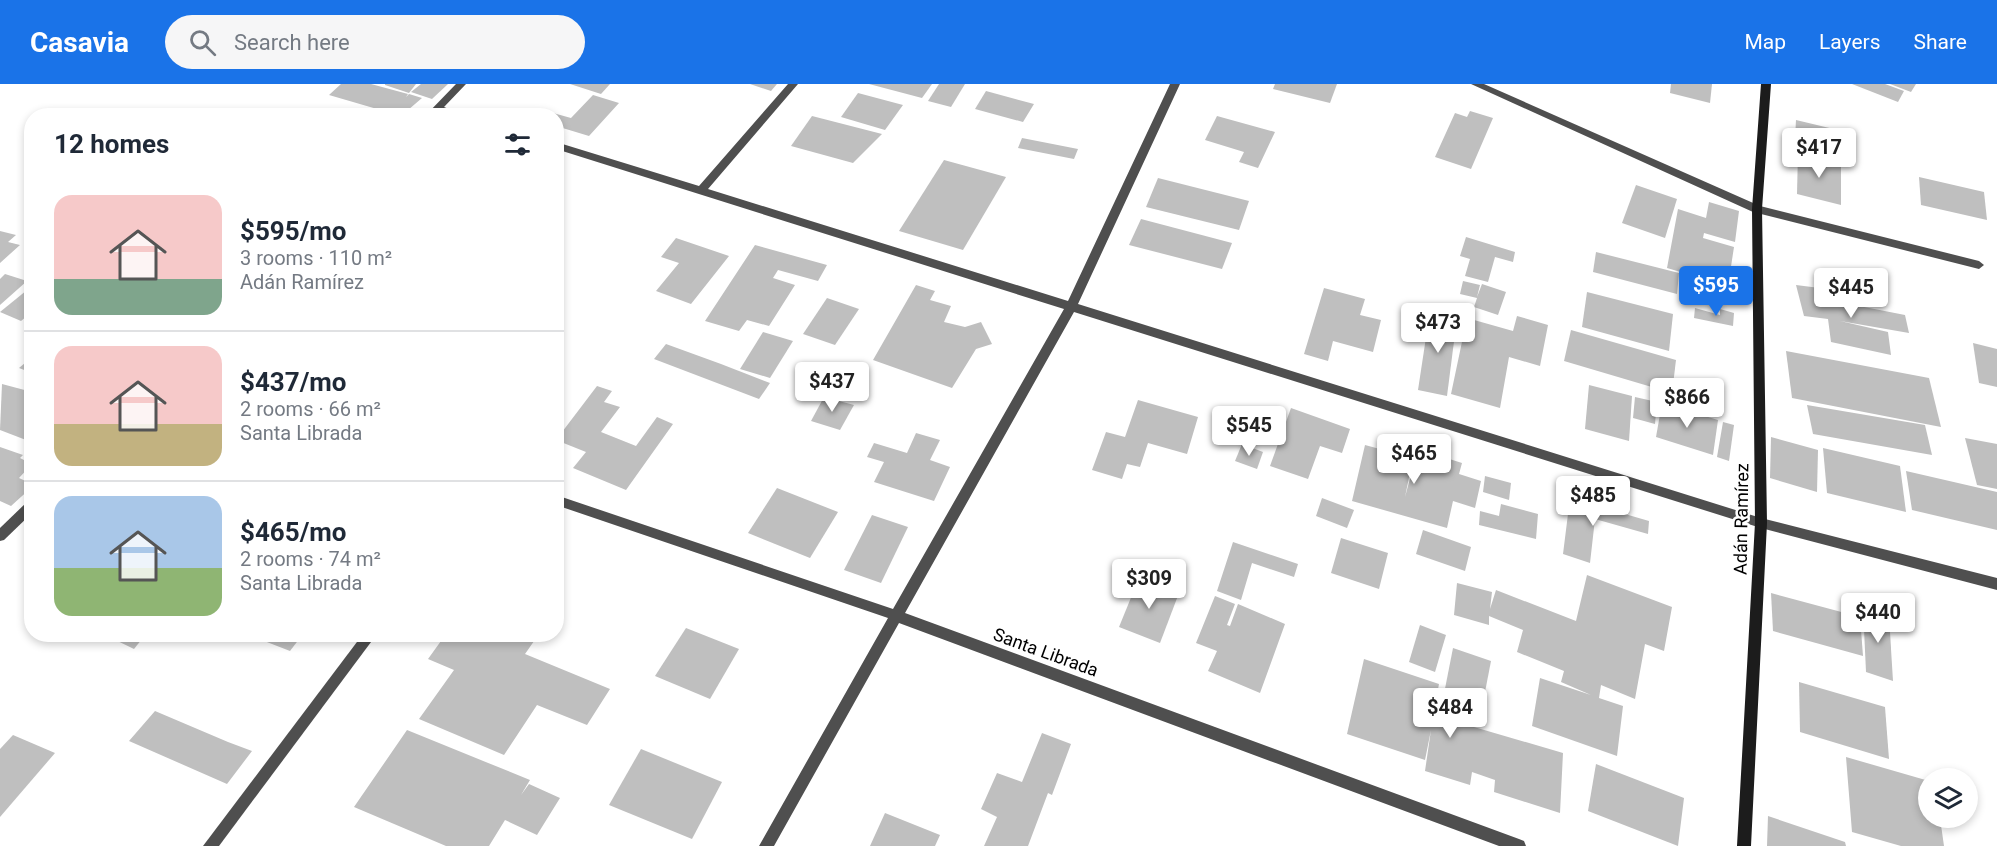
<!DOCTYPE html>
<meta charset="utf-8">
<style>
:root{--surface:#fff;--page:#f6f6f7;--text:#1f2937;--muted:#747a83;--line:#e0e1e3;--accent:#1a73e8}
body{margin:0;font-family:Roboto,sans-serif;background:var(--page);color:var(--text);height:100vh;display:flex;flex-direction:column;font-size:22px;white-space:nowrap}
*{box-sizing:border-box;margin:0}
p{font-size:20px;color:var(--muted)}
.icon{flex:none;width:33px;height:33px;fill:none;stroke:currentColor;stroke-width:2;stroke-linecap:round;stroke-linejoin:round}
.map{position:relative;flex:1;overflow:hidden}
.side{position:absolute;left:24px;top:24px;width:540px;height:534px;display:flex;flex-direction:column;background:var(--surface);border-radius:24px;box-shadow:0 3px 9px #0003}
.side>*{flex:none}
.tools{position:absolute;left:1918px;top:684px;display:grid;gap:12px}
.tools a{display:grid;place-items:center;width:60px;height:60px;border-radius:50%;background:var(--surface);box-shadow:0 3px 9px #0003;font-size:30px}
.price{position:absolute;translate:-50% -51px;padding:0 14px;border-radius:6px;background:#fff;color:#222;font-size:20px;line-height:39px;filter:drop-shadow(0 2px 3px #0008)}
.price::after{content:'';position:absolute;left:50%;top:36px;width:18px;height:14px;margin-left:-9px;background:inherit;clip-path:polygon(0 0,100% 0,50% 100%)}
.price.selected{background:var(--accent);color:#fff}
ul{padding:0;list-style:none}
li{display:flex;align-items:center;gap:18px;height:150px;padding:0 30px}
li+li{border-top:2px solid var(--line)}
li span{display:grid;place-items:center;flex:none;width:168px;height:120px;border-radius:18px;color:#555}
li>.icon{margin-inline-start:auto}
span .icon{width:72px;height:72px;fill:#fffc;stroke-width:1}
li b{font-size:26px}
h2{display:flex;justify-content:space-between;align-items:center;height:72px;padding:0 30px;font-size:26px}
header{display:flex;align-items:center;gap:36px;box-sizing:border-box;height:84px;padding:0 30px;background:var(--accent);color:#fff}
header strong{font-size:28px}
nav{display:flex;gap:33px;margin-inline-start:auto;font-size:21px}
.search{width:420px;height:54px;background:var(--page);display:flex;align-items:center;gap:15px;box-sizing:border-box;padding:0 21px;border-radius:33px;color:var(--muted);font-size:22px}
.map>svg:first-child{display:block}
</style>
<header>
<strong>Casavia</strong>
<div class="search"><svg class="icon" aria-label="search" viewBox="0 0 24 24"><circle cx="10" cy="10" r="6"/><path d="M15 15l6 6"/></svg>Search here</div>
<nav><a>Map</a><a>Layers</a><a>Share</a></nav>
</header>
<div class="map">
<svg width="1997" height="762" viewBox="0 0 1997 762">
<rect width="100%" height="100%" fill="#fff"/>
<g fill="#bfbfbf">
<path d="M341 0H371L408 10 406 13 409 10 422 14 401 32 329 11Z"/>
<path d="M416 0 409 9 385 1V0Z"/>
<path d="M421 0H448L432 15 411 8Z"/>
<path d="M570 0H610L601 10Z"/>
<path d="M750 0H777L771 7Z"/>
<path d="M869 0H932L922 14Z"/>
<path d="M939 0H965L951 23 928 17Z"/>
<path d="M1275 0H1337L1330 19 1273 5Z"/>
<path d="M1671 0H1712L1710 19 1670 9Z"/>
<path d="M1852 0H1885L1904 7 1898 18Z"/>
<path d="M1890 0H1916L1911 8Z"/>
<path d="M986 7 1034 20 1023 38 975 25Z"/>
<path d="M858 9 903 21 885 46 841 33Z"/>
<path d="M593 11 619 19 589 52 556 42V32H551L553 29 571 34Z"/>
<path d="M1470 27 1493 34 1471 85 1435 73 1455 29 1467 33Z"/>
<path d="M812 32 882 50 853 79 791 62Z"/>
<path d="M1217 32 1275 48 1258 84 1239 78 1244 68 1205 56Z"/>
<path d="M1796 36 1842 47V65L1795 54Z"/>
<path d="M1022 54 1078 65 1074 75 1018 64Z"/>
<path d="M1798 68 1841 79V121L1797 110Z"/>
<path d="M944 76 1006 93 963 166 899 147Z"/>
<path d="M1919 93 1984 108 1987 136 1921 121Z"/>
<path d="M1158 94 1249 117 1239 146 1146 123Z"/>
<path d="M1636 101 1677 115 1665 154 1622 139Z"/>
<path d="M1709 118 1739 127 1735 158 1704 149 1703 154 1734 163 1728 202 1667 184 1678 125 1706 134Z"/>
<path d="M1141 135 1232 159 1222 185 1129 161Z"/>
<path d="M0 147 16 151 8 158 20 161 0 179Z"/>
<path d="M1466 153 1515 168 1513 178 1495 173 1488 198 1465 192 1470 175 1460 172Z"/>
<path d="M676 154 729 172 691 220 656 207 679 179 661 173Z"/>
<path d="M755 161 827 181 818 197 778 186 773 194 795 201 769 242 747 236 739 247 705 237Z"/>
<path d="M1596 168 1679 189 1677 210 1593 188Z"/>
<path d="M5 190 27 197 0 221V195Z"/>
<path d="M1463 197 1480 201 1477 213 1482 200 1506 208 1498 231 1474 223 1477 214 1460 210Z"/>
<path d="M916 201 935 207 930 216 951 222 944 238 965 243 981 238 992 260 976 265 952 304 873 276Z"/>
<path d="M1796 201 1851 208 1854 221 1905 231 1909 249 1840 237 1888 248 1891 271 1831 258 1828 235 1804 232Z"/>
<path d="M32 202V228L21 237 0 228Z"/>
<path d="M1324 204 1365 215 1360 231 1381 236 1373 268 1333 257 1328 277 1304 270Z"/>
<path d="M1587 208 1673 230 1669 267 1582 243Z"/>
<path d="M827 214 859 225 835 261 803 250Z"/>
<path d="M1695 224 1720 231V225L1734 229 1733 242 1694 234Z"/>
<path d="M1430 227 1457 234 1447 312 1418 306Z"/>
<path d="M1517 232 1548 241 1540 282 1509 273 1500 324 1451 310 1467 234 1513 247Z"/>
<path d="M1571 246 1676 276 1672 309 1564 277Z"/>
<path d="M763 248 793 257 770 294 740 285Z"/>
<path d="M1973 259 1997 265V303L1979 299Z"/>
<path d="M666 260 721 280 770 299 759 315 654 275Z"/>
<path d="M1786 267 1929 294 1941 343 1792 314Z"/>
<path d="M32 273V289L19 284Z"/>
<path d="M2 300 32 308V351L26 356 0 346Z"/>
<path d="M1589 301 1632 312 1629 357 1585 345Z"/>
<path d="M597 302 612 307 604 318 620 323 601 348 636 362 657 333 673 340 626 406 573 384 586 368 556 356Z"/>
<path d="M824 313 854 321 840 346 811 337Z"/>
<path d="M1635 313 1657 318 1655 340 1633 334Z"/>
<path d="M1138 316 1198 333 1187 370 1148 359 1140 383 1127 380 1122 395 1092 386 1106 348 1125 353Z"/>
<path d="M1662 319 1718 336 1713 371 1656 353Z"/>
<path d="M1807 321 1925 341 1932 371 1813 350Z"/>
<path d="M1291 324 1350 345 1342 369 1320 362 1308 395 1270 382Z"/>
<path d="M1723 338 1734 341 1729 377 1717 373Z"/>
<path d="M916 349 940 356 930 376 950 383 934 417 874 398 884 378 867 373 874 359 907 369Z"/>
<path d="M1771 353 1818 366 1817 408 1770 394Z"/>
<path d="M1965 354 1997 360V405L1977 401Z"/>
<path d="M1242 360 1263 368 1257 385 1235 377Z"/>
<path d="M1365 361 1413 374 1405 413 1418 365 1462 379 1459 390 1481 397 1475 424 1453 417 1447 444 1352 417Z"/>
<path d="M0 363 23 371 20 374 32 380 19 394 32 400V403L11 422 0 417Z"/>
<path d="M1823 364 1900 382 1906 428 1827 409Z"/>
<path d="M1906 387 1997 408V446L1912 426Z"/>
<path d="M1485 392 1511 399 1509 416 1483 408Z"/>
<path d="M777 404 838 428 810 474 748 449Z"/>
<path d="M1322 414 1354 426 1347 444 1316 432Z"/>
<path d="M1570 414 1649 437 1648 450 1595 435 1590 479 1563 470Z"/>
<path d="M1501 420 1538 430 1536 455 1479 441 1480 427 1499 432Z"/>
<path d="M872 431 908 443 881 499 844 486Z"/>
<path d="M1423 446 1471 463 1465 487 1416 470Z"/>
<path d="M1341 454 1388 469 1379 505 1331 489Z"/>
<path d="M1233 458 1298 480 1294 493 1252 479 1241 516 1217 507Z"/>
<path d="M1587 491 1672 523 1664 567 1645 560 1635 615 1601 601 1599 614 1623 622 1617 672 1532 642 1540 594 1591 611 1561 598 1564 587 1517 568 1523 546 1489 532V541L1454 531 1457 499 1492 508 1490 525 1496 506 1576 537Z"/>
<path d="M1139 494 1179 509 1160 559 1119 543Z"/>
<path d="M1771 509 1860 533 1863 572 1773 547Z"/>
<path d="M1215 512 1235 520 1227 541 1230 542 1238 520 1285 540 1260 609 1208 587 1217 567 1196 559Z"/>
<path d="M1863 524 1889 532 1893 597 1866 588Z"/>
<path d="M1420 541 1446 551 1435 588 1409 578Z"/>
<path d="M686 544 739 565 710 615 655 592Z"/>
<path d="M103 550H146L134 565Z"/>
<path d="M246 550H303L290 567Z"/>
<path d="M446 550H539L525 570 610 605 587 641 537 621 504 671 419 635 454 586 428 575Z"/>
<path d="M1453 564 1491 577 1479 639 1441 625Z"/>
<path d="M1364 575 1439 600 1433 631 1563 669 1560 729 1494 708 1495 696 1472 688 1470 701 1425 687 1431 646 1425 676 1347 650Z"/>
<path d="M1799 598 1885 623 1889 675 1800 648Z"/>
<path d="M155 627 228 658 252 667 227 700 129 657Z"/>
<path d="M407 646 530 696 521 711 529 700 560 714 537 751 505 736 489 762H446L354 723Z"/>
<path d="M1042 649 1071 660 1052 711 1048 709 1028 762H984L997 733 981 725 997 689 1022 698Z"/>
<path d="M13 651 55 669 0 733V665Z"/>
<path d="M641 665 722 698 692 755 609 721Z"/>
<path d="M1846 673 1929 697V734H1940L1944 762H1901L1852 748Z"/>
<path d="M1596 680 1684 714 1678 762 1588 727Z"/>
<path d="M885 729 940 751 935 762H870Z"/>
<path d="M1768 732 1845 758 1846 762H1767Z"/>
</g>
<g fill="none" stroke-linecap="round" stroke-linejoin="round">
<g fill="#4f4f4f" fill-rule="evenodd">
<path d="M456 0H466L444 23 466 32H450L439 28 435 32H425Z"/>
<path d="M788 0H798L708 105 1068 217 1170 0H1180L1078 220 1761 434 1997 494V506L1761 444 1074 228 905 529 1519 755 1524 757 1526 762H1499L899 539 774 762H759L888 534 556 421V411L893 525 1064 225 556 65V58L699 102Z"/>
<path d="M1471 0H1484L1760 122 1979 177 1984 181 1979 185 1753 128Z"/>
<path d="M32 416V429L4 456 0 457V444L28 417Z"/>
<path d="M363 550H377L219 762H203Z"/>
</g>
<path fill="#1c1c1c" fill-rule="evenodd" d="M1761 0H1771L1762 125 1767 439 1751 762H1737L1755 439 1752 125Z"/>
</g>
<g text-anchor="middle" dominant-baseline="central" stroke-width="5" stroke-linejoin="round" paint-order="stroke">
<g font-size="18" fill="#000" stroke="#fff">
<text transform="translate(1741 435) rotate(-89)">Adán Ramírez</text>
<text transform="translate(1046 568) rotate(20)">Santa Librada</text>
</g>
</g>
</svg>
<div class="tools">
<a><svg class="icon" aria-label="layers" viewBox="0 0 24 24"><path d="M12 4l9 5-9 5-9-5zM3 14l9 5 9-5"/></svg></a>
</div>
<b class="price" style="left:1819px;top:95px">$417</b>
<b class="price selected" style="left:1716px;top:233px">$595</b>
<b class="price" style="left:1851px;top:235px">$445</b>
<b class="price" style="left:1438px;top:270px">$473</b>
<b class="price" style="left:832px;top:329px">$437</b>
<b class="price" style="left:1687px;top:345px">$866</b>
<b class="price" style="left:1249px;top:373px">$545</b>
<b class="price" style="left:1414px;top:401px">$465</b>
<b class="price" style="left:1593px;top:443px">$485</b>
<b class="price" style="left:1149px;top:526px">$309</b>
<b class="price" style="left:1878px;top:560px">$440</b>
<b class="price" style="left:1450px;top:655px">$484</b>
<section class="side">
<h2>12 homes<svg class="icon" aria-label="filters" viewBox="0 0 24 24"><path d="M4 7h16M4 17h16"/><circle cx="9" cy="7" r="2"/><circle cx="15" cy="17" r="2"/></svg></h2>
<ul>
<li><span style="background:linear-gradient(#f6c9c9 70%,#7fa58c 0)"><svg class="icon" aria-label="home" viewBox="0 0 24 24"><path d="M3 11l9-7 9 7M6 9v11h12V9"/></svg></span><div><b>$595/mo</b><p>3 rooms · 110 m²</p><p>Adán Ramírez</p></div></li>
<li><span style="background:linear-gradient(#f6c9c9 65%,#c2b280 0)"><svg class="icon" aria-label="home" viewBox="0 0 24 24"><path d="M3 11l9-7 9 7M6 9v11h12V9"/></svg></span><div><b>$437/mo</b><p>2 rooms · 66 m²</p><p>Santa Librada</p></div></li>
<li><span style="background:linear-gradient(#a9c7e8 60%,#8fb573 0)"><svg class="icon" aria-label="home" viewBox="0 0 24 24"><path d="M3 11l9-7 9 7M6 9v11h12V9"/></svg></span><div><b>$465/mo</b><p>2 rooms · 74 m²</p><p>Santa Librada</p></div></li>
</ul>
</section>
</div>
